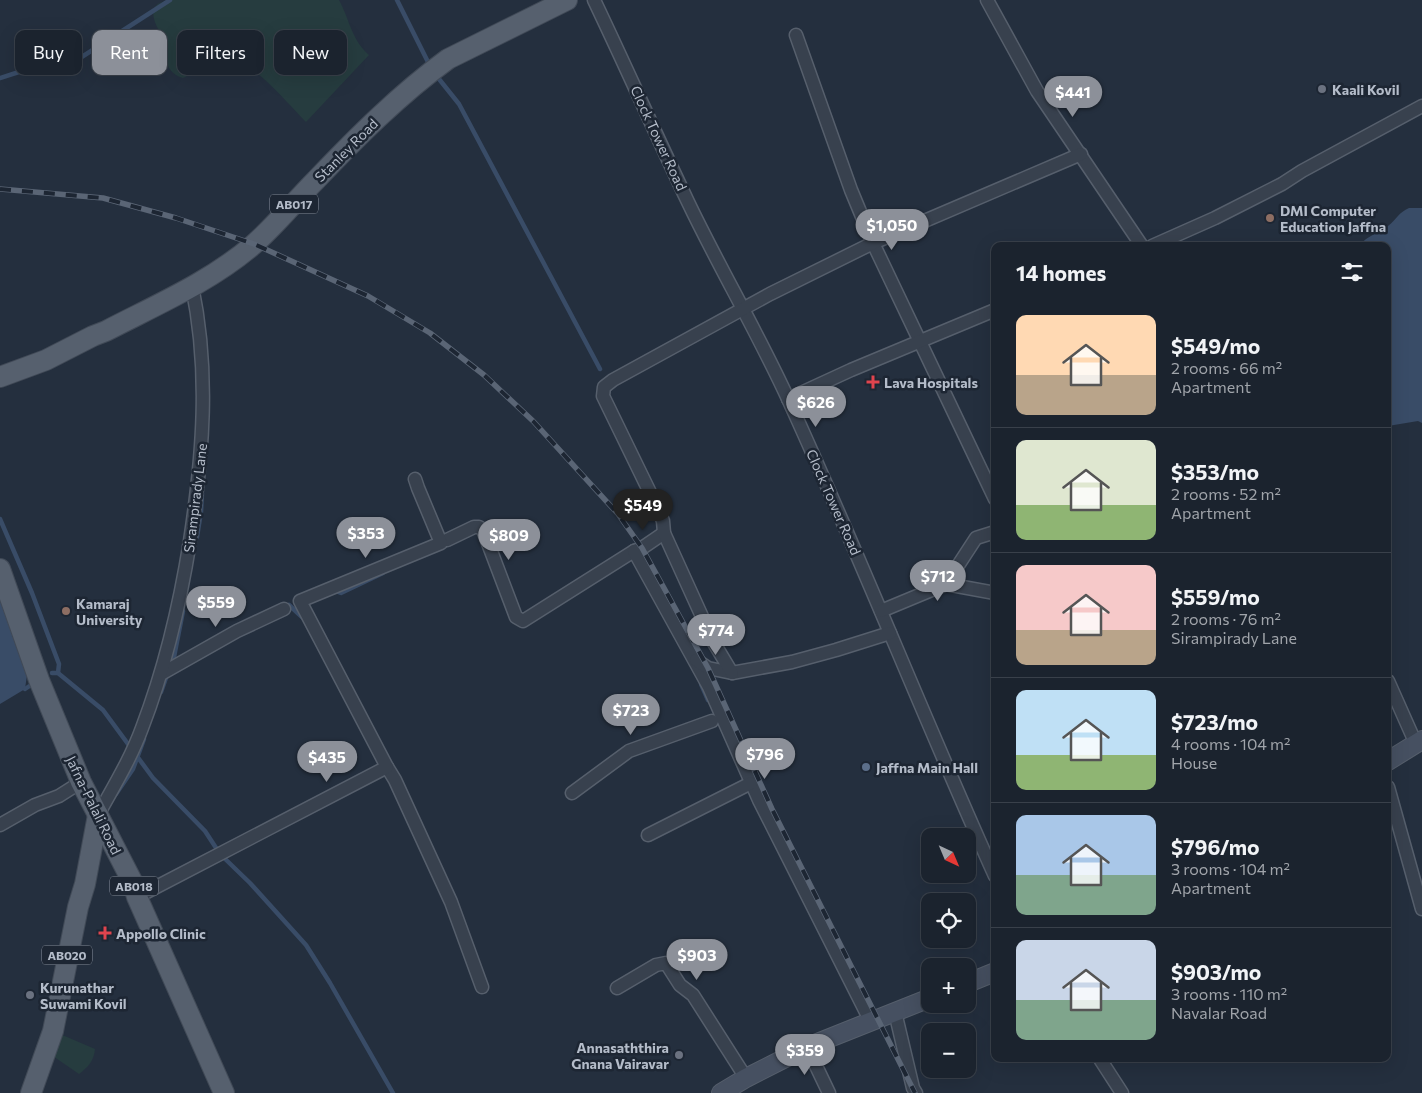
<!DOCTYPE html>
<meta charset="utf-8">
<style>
:root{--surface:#1b232e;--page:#282f3a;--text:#f1f3f6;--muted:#a0a4aa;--line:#39404a;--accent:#8c9099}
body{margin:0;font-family:Commissioner,sans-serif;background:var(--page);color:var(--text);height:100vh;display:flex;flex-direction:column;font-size:19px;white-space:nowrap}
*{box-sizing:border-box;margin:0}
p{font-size:16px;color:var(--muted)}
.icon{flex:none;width:28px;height:28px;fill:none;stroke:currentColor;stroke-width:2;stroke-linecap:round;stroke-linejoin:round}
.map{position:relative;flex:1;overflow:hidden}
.panel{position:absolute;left:991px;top:242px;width:400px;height:820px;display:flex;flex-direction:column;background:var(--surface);border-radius:10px;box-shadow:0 5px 20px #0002,0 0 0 1px var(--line)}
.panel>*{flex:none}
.top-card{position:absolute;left:15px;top:30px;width:475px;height:45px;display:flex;gap:10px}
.needle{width:32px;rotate:136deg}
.tools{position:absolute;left:921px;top:828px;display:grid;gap:10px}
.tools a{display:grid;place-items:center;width:55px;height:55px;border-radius:10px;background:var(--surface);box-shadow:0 5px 20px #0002,0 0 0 1px var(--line);font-size:25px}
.price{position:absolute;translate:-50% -42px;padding:0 11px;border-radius:18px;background:var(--accent);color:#fff;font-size:16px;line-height:32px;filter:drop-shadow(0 1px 2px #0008)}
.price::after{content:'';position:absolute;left:50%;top:30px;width:15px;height:11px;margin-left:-8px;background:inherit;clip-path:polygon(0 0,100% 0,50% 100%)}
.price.selected{background:#222;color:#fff}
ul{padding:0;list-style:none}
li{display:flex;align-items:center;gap:15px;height:125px;padding:0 25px}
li+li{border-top:1px solid var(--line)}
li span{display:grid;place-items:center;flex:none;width:140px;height:100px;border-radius:10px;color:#555}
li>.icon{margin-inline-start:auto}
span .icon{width:60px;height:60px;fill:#fffc;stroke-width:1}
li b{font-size:21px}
h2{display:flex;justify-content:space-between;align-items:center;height:60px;padding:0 25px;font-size:21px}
.pill{padding:0 18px;border-radius:10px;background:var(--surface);box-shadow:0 5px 20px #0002,0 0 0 1px var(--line);font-size:18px;line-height:45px}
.pill.selected{background:var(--accent);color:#fff}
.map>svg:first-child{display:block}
</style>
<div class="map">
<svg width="1422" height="1093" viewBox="0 0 1422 1093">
<rect width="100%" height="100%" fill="#242f3e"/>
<g fill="#263c3f">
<path d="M173 0H339C350 20 351 39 369 55L306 122C295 111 252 61 239 64 232 65 229 72 224 76 218 75 218 73 213 70 203 64 192 74 183 78 176 76 171 72 168 66 164 60 167 54 166 47 164 35 148 19 155 7 159 1 167 1 173 0Z"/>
<path d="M53 1031 95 1049C94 1061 88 1067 79 1074L47 1052Z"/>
</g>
<g fill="#394c67">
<path d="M1409 208H1422V423L1418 421 1388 426V246H1359C1368 235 1377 234 1388 226 1396 220 1399 212 1409 208Z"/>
<path d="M0 596 27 675 25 689 0 704Z"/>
</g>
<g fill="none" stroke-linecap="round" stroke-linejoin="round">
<g stroke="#394c67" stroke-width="4.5">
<path d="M397 0 430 66"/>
<path d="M435 74 459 104 600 369"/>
<path d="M0 78 25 70 60 71 170 0"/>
<path d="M0 519 32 593 59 664 58 673"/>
<path d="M197 537 201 512 202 493"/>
<path d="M333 590 341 593 383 573"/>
<path d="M289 605 302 617"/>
<path d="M176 662H173L183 611"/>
<path d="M52 673H58L103 710 153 778 205 831 220 854 250 883 306 945 330 983 393 1093"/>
<path d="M701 684 708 700"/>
<path d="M25 689 34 683"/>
<path d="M161 692 167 675"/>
<path d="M1389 775 1390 764"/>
<path d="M116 794 133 769 144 739"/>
</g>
<g stroke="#565f6c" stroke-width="15">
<g id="street">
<path d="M594 0C626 67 656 135 688 202 720 269 758 333 789 401 861 558 924 719 995 876"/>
<path d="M987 0 1037 91 1142 246"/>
<path d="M796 35 851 190 873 243 995 499"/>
<path d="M1152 246 1215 218 1282 184 1302 171 1422 106"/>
<path d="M788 399 851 370 995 310"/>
<path d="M447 540 474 527H479L483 530 516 617 523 621 634 551 642 548 664 533"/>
<path d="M634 551 709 687 759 800 871 1022"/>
<path d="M946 584 976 538 995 532"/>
<path d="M881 611 946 584 995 593"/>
<path d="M696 660 708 668 732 673 792 662 836 650 890 633"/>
<path d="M732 673 714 643 664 533 663 521 658 509 603 396 604 387 613 380 770 294 873 243 1081 154"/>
<path d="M161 674 237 631 284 609"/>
<path d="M1388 681 1416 744"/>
<path d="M387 767 395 780 451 902 482 987"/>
<path d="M1388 787 1422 909"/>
<path d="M572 793 629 751 712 721"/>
<path d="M98 815C114 786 131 758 142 728 165 668 180 604 190 541 203 455 210 372 192 286"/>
<path d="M0 825 35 805 59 796 81 782"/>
<path d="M648 835 751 783"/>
<path d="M137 897 387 767 300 601 441 543 418 488 415 479"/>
<path d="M617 988 656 965 666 963 680 985 693 995 746 1078"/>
<path d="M895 1012 913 1088 916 1093"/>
<path d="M807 1047 829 1093"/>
<path d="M1100 1059 1122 1093"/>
</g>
</g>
<g stroke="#565f6c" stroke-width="20">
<g id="secondary">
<path d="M1388 761 1422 740"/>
<path d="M968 983 995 972"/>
<path d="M721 1093 746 1078 807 1047 930 998"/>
</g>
</g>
<g stroke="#414a57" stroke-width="22">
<g id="primary">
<path d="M0 377 46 360 93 336 106 331C156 305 210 282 253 245 276 225 295 201 316 180 357 137 400 94 448 59L567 0"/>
<path d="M0 569 39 680 81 782 133 883 137 897 224 1093"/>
<path d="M31 1093 53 1031 78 907 85 884 98 815"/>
</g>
</g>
<use href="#street" stroke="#38414e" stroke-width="12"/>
<use href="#secondary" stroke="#465061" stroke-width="18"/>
<use href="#primary" stroke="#56606e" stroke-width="20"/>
<g stroke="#5a6575" stroke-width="5.5">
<path id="rail" d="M0 189 103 198 176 218 254 244 368 296 430 333 484 375 533 421 618 514 642 548 708 668 772 809 915 1093"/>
</g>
<use href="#rail" stroke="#1d2633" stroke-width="4" stroke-dasharray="11" stroke-linecap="butt"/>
</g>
<g fill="#6b7280" stroke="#1d2633" stroke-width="2">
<circle cx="1322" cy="89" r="5"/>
<circle cx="30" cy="995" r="5"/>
<circle cx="679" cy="1055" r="5"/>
</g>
<g fill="#8d6e63" stroke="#1d2633" stroke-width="2">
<circle cx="1270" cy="218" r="5"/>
<circle cx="66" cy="611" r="5"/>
</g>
<g fill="#e0444e" stroke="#1d2633" stroke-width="2">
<path d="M870.5 374.5h5v5h5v5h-5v5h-5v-5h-5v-5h5z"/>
<path d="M102.5 925.5h5v5h5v5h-5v5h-5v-5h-5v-5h5z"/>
</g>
<circle fill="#5c6f8a" stroke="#1d2633" stroke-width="2" cx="866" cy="767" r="5"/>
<g text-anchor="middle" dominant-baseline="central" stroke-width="5" stroke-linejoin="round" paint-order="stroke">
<g fill="#1d2633" stroke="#878f9c" stroke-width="1">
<rect x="270" y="194.5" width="48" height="19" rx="4"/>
<rect x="110" y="876.5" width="48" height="19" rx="4"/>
<rect x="42" y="945.5" width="50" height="19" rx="4"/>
</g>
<g font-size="12" font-weight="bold" fill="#b4bcc9">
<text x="294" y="204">AB017</text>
<text x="134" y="886">AB018</text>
<text x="67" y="955">AB020</text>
</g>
<g font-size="14" font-weight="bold" fill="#b4bcc9" stroke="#1d2633" text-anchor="start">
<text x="1332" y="89">Kaali Kovil</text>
<text x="1280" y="210">DMI Computer<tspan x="1280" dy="16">Education Jaffna</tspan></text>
<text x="884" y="382">Lava Hospitals</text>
<text x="76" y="603">Kamaraj<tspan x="76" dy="16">University</tspan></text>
<text x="876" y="767">Jaffna Main Hall</text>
<text x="116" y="933">Appollo Clinic</text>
<text x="40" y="987">Kurunathar<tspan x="40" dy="16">Suwami Kovil</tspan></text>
<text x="669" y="1047" text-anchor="end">Annasaththira<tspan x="669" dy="16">Gnana Vairavar</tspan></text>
</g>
<g font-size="14" fill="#b4bcc9" stroke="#1d2633">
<text transform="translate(659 138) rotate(65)">Clock Tower Road</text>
<text transform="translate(346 150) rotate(-45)">Stanley Road</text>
<text transform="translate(195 498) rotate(-83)">Sirampirady Lane</text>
<text transform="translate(834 502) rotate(66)">Clock Tower Road</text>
<text transform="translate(94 805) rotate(64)">Jafna-Palali Road</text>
</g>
</g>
</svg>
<div class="tools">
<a><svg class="needle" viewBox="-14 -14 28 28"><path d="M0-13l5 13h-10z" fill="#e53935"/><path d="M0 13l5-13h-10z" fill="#a0a4aa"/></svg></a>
<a><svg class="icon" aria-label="locate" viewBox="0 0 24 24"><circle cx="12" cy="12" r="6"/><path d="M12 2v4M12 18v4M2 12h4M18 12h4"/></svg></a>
<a>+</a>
<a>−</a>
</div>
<b class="price" style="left:1073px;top:118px">$441</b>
<b class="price" style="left:892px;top:251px">$1,050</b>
<b class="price" style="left:816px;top:428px">$626</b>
<b class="price selected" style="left:643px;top:531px">$549</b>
<b class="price" style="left:366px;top:559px">$353</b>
<b class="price" style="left:509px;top:561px">$809</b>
<b class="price" style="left:938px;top:602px">$712</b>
<b class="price" style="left:216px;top:628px">$559</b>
<b class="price" style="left:716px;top:656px">$774</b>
<b class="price" style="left:631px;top:736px">$723</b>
<b class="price" style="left:765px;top:780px">$796</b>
<b class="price" style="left:327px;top:783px">$435</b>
<b class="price" style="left:697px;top:981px">$903</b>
<b class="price" style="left:805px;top:1076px">$359</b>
<div class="top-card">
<a class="pill">Buy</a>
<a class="pill selected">Rent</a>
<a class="pill">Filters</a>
<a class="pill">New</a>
</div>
<section class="panel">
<h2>14 homes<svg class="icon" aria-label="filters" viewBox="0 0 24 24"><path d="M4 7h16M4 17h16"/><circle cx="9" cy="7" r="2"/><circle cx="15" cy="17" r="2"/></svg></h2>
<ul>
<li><span style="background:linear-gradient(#ffd9b3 60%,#b9a48a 0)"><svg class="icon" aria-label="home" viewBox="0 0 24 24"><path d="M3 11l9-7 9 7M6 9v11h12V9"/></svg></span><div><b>$549/mo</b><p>2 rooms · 66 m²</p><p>Apartment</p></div></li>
<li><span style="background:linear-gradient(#dfe7d0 65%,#8fb573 0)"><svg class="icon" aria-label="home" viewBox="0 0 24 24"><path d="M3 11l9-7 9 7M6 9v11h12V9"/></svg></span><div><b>$353/mo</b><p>2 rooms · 52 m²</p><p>Apartment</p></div></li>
<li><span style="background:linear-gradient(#f6c9c9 65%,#b9a48a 0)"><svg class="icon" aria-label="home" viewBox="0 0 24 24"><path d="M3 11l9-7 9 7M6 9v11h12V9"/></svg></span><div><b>$559/mo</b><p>2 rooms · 76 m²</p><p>Sirampirady Lane</p></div></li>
<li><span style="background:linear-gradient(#bfe0f5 65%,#8fb573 0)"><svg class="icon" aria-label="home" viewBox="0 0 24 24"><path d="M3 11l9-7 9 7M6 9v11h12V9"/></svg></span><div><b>$723/mo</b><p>4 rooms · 104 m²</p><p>House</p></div></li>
<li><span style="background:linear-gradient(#a9c7e8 60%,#7fa58c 0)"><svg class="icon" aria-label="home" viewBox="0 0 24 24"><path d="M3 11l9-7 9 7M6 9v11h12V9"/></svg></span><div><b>$796/mo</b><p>3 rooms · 104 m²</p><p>Apartment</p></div></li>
<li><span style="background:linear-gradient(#c9d6e8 60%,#7fa58c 0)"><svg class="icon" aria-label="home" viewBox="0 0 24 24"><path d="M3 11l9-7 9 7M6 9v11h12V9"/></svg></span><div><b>$903/mo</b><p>3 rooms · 110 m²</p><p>Navalar Road</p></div></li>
</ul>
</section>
</div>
